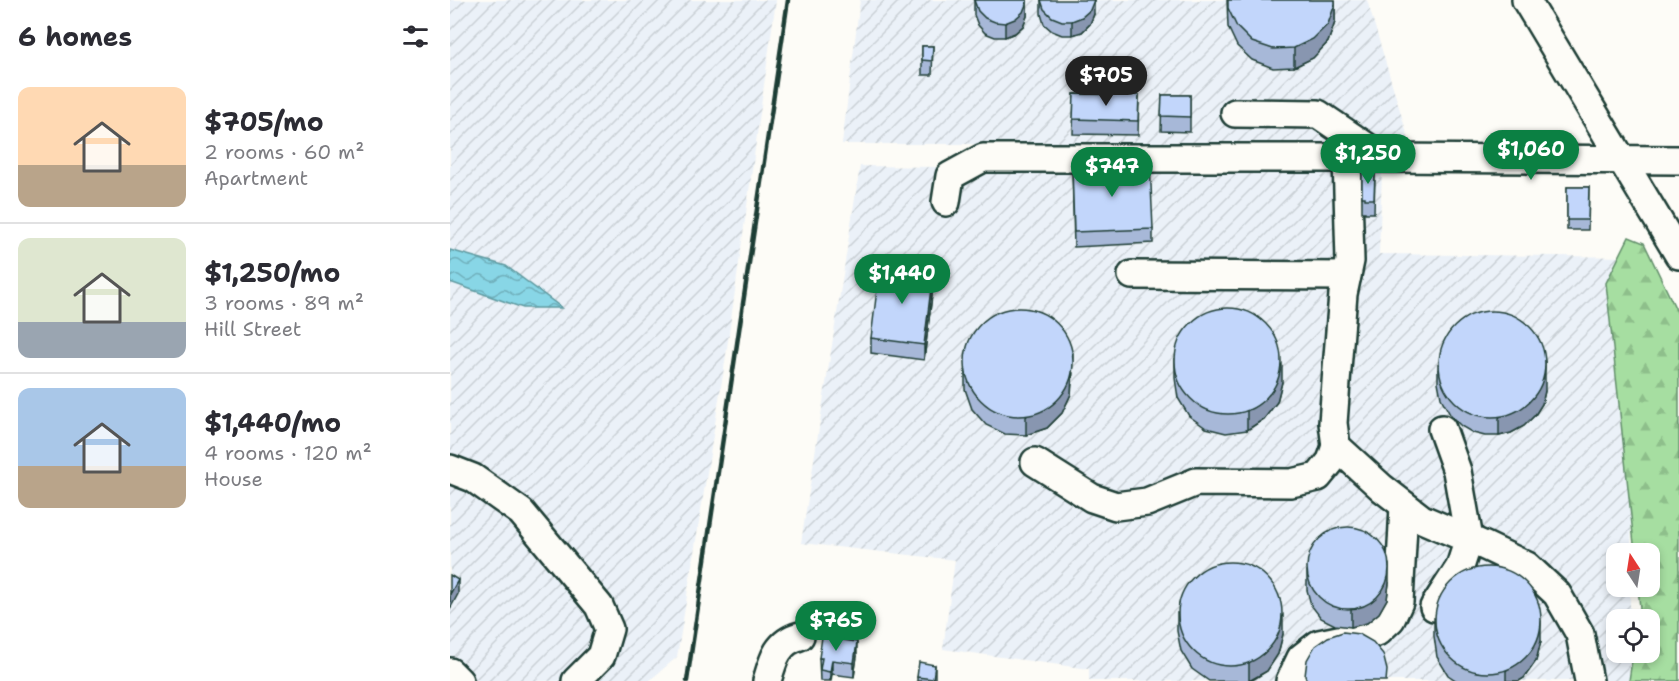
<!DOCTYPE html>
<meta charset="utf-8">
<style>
:root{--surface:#fff;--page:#f7f7f7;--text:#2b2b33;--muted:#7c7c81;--line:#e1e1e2;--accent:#0b8043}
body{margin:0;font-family:"Shantell Sans",sans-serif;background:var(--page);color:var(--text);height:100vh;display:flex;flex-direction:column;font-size:22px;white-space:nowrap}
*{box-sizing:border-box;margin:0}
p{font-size:20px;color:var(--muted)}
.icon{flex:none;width:33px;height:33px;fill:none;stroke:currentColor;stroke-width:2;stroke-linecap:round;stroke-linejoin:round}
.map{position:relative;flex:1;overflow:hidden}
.panel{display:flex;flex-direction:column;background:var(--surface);width:450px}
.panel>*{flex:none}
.needle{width:39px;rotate:348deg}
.controls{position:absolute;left:1156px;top:543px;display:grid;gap:12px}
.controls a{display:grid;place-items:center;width:54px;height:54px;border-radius:12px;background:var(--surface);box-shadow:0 3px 9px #0003;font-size:30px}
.price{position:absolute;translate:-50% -51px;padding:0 14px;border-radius:21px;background:var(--accent);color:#fff;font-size:20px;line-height:39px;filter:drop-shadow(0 2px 3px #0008)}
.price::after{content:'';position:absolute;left:50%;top:36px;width:18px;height:14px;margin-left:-9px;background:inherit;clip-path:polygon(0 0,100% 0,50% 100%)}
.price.selected{background:#222;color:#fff}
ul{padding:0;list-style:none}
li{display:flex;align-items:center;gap:18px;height:150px;padding:0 18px}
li+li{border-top:2px solid var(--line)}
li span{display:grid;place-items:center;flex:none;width:168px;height:120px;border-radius:12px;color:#555}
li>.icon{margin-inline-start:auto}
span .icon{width:72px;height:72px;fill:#fffc;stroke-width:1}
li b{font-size:26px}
h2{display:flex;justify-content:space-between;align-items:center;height:72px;padding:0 18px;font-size:26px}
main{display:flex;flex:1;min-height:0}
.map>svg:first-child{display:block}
</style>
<main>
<section class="panel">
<h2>6 homes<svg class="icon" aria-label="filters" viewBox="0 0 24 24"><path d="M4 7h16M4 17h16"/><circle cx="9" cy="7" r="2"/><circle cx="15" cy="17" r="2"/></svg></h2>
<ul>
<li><span style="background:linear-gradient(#ffd9b3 65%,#b9a48a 0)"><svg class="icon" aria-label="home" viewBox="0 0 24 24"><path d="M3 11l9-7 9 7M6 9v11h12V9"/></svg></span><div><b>$705/mo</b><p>2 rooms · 60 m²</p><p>Apartment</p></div></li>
<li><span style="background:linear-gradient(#dfe7d0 70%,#9aa5b1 0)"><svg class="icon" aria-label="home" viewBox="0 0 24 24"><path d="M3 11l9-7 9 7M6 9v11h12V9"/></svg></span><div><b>$1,250/mo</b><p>3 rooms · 89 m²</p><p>Hill Street</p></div></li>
<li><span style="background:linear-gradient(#a9c7e8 65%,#b9a48a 0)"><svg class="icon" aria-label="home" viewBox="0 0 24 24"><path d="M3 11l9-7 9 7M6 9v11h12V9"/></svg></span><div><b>$1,440/mo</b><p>4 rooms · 120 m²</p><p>House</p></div></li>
</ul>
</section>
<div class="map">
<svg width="1229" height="681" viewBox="0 0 1229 681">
<defs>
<pattern id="industrial-furrows" width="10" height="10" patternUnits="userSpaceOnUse" patternTransform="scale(1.5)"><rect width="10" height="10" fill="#ebf1f8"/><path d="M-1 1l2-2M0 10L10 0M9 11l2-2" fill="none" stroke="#c9d0d5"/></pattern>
<pattern id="forest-firs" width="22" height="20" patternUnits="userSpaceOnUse" patternTransform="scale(1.5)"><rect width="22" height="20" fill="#a6dea1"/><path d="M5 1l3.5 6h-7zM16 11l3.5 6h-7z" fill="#8ebf8b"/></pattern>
<pattern id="water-waves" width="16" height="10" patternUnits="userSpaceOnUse" patternTransform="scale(1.5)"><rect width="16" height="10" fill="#88d6e6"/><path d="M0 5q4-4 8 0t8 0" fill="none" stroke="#6fafbb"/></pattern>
</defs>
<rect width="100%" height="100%" fill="#fdfcf7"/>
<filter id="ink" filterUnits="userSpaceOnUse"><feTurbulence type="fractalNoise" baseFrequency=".0167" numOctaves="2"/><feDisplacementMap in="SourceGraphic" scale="12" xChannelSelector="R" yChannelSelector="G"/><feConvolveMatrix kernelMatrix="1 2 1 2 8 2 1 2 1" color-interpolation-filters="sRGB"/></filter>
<g filter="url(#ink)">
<g fill="url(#industrial-furrows)">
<path d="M0 0H326L275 362 227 657 199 681H0Z"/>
<path d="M410 0H917L960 144H392Z"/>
<path d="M410 166 932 172 929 254 1184 257 1181 553 1167 554V586L1180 587V619L1167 620V652L1180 653 1179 681H639V669L493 649 505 560 351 543Z"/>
</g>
<path fill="url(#forest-firs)" stroke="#628e6a" stroke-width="1.5" d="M1179 237 1194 243 1229 316V681H1179L1183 653 1200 652V620L1188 619 1190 608 1188 587 1200 586V554L1185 553 1156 283Z"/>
<path fill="url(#water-waves)" stroke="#5e999f" stroke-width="1.5" d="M0 250 56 266 112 308H73L0 282Z"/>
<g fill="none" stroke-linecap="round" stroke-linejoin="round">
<g stroke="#1f3d34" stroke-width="32">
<g id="minor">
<path d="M1076 0 1229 255"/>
<path d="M785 113 868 114 933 158"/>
<path d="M496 202 500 176 533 158H933L1229 160"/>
<path d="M682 275 897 276"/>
<path d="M886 446 932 488 972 519 1035 546 1077 566 1107 594 1130 634 1139 681"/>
<path d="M585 462 642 498 666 506 697 502 746 482 841 483 868 477 881 461 886 446 883 423 887 369 893 294 900 261 897 158"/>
<path d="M0 469 23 478 71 512 149 606 159 629 151 656 126 681"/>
<path d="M984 607 1010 567 1019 539 1007 471 992 429"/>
<path d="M0 672 9 681"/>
<path d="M317 681C323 660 327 642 350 636"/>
<path d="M840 681 851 658 869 644 927 632 941 619 949 602 954 506"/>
</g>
</g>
<use href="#minor" stroke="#fdfcf7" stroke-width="27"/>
<path stroke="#1f3d34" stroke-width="4.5" d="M237 681 338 0"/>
</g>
<g fill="#a7b8d8" stroke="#1f3d34" stroke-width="1.5">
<path d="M524 0H577V16L573 26 565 33 555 37H545L535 33 528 25 524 15Z"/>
<path d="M591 0 644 14 640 24 632 32 622 35H612L602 31 594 24 591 14Z"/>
<path d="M777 0H885V22L878 42 863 58 844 67 823 68 802 60 787 46 778 27Z"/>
<path d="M472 46H483L482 75H472Z"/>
<path d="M624 94 689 95 688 135 623 134Z"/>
<path d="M712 95H740V132L711 131Z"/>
<path d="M622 166 703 229V243L624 247Z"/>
<path d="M912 172 925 173 924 213H915V212H912Z"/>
<path d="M1117 187H1139L1138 230H1117Z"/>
<path d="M483 287 474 360 421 353V338Z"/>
<path d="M725 359 832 382 827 402 814 419 797 430 776 433 756 428 739 416 728 398 725 378Z"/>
<path d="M988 364 1095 391 1092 404 1085 415 1074 426 1061 433 1049 436H1035L1023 433 1011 426 1001 416 991 398 988 382Z"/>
<path d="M515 371 623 373 621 394 612 413 597 428 576 435 555 434 536 425 522 409 515 389Z"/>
<path d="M857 571 939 583 937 599 929 613 917 623 901 627 885 625 871 618 861 605 857 590Z"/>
<path d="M727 613 833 634 828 654 817 671 801 681H759L742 669 731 651 727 631Z"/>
<path d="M984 618 1091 641 1086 661 1074 678 1069 681H1007L998 675 987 657 984 636Z"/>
<path d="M407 656 404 677 382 674 381 681H370L369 658Z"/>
<path d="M485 665V681H467V677Z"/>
</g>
<g fill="#8896b0" stroke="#1f3d34" stroke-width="1.5">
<path d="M644 0V14L640 24 632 32 622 35V21Z"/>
<path d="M577 2V16L573 26 565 33 555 37V23Z"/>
<path d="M885 4V22L878 42 863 58 844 67V48Z"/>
<path d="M483 272V287L474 360V345Z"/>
<path d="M623 354 621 394 612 413 597 428 576 435V417Z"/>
<path d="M1095 362V391L1092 404 1085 415 1074 426 1061 433 1049 436V418Z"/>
<path d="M832 364V382L827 402 814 419 797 430V411Z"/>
<path d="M939 565V583L937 599 929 613 917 623 901 627V609Z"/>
<path d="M8 580V594L0 609V594Z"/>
<path d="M833 615V634L828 654 817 671 799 681V663Z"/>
<path d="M1091 622V641L1086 661 1074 678 1069 681H1056V671Z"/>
<path d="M407 642V656L404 677V663Z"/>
<path d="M382 660V674L380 681V672Z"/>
</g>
<g fill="#c2d6fb" stroke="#1f3d34" stroke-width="1.5">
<path d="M524 0H577V2L573 12 565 19 555 23 545 22 535 18 528 11Z"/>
<path d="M591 0H644L640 10 632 17 622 21H612L602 17 594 9Z"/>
<path d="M778 0H885V4L878 24 863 39 844 48 823 49 802 42 787 27 778 8Z"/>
<path d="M472 46H483L482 61 472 60Z"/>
<path d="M624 94 689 95 688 121 623 119Z"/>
<path d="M712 95H740V117L711 116Z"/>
<path d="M700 163 703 229 624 232 622 166Z"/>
<path d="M912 172 925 173 924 199H915V197H912Z"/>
<path d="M1117 187H1139L1138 220H1117Z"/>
<path d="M430 265 483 272 474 345 421 338Z"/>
<circle cx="569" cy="362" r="54"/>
<circle cx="778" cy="361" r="53"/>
<circle cx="1042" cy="364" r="53"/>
<circle cx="898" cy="568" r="41"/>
<circle cx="780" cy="614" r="52"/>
<circle cx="1038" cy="620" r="53"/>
<path d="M0 575 8 580 0 594Z"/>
<path d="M893 632 909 634 923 642 933 654 937 670 936 681H857L855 676 857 660 865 646 878 637Z"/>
<path d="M372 637 407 642 404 663 382 660 380 672 370 670 372 658H369Z"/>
<path d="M469 662 485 665 483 679 467 677Z"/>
</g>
</g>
</svg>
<div class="controls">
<a><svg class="needle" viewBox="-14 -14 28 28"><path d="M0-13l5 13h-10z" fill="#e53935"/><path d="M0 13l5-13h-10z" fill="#7c7c81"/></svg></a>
<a><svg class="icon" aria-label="locate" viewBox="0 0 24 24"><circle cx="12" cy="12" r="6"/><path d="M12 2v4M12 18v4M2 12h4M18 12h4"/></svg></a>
</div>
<b class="price selected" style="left:656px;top:107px">$705</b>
<b class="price" style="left:1081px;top:181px">$1,060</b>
<b class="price" style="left:918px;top:185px">$1,250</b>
<b class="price" style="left:662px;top:198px">$747</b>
<b class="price" style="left:452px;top:305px">$1,440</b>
<b class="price" style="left:386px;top:652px">$765</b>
</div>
</main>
